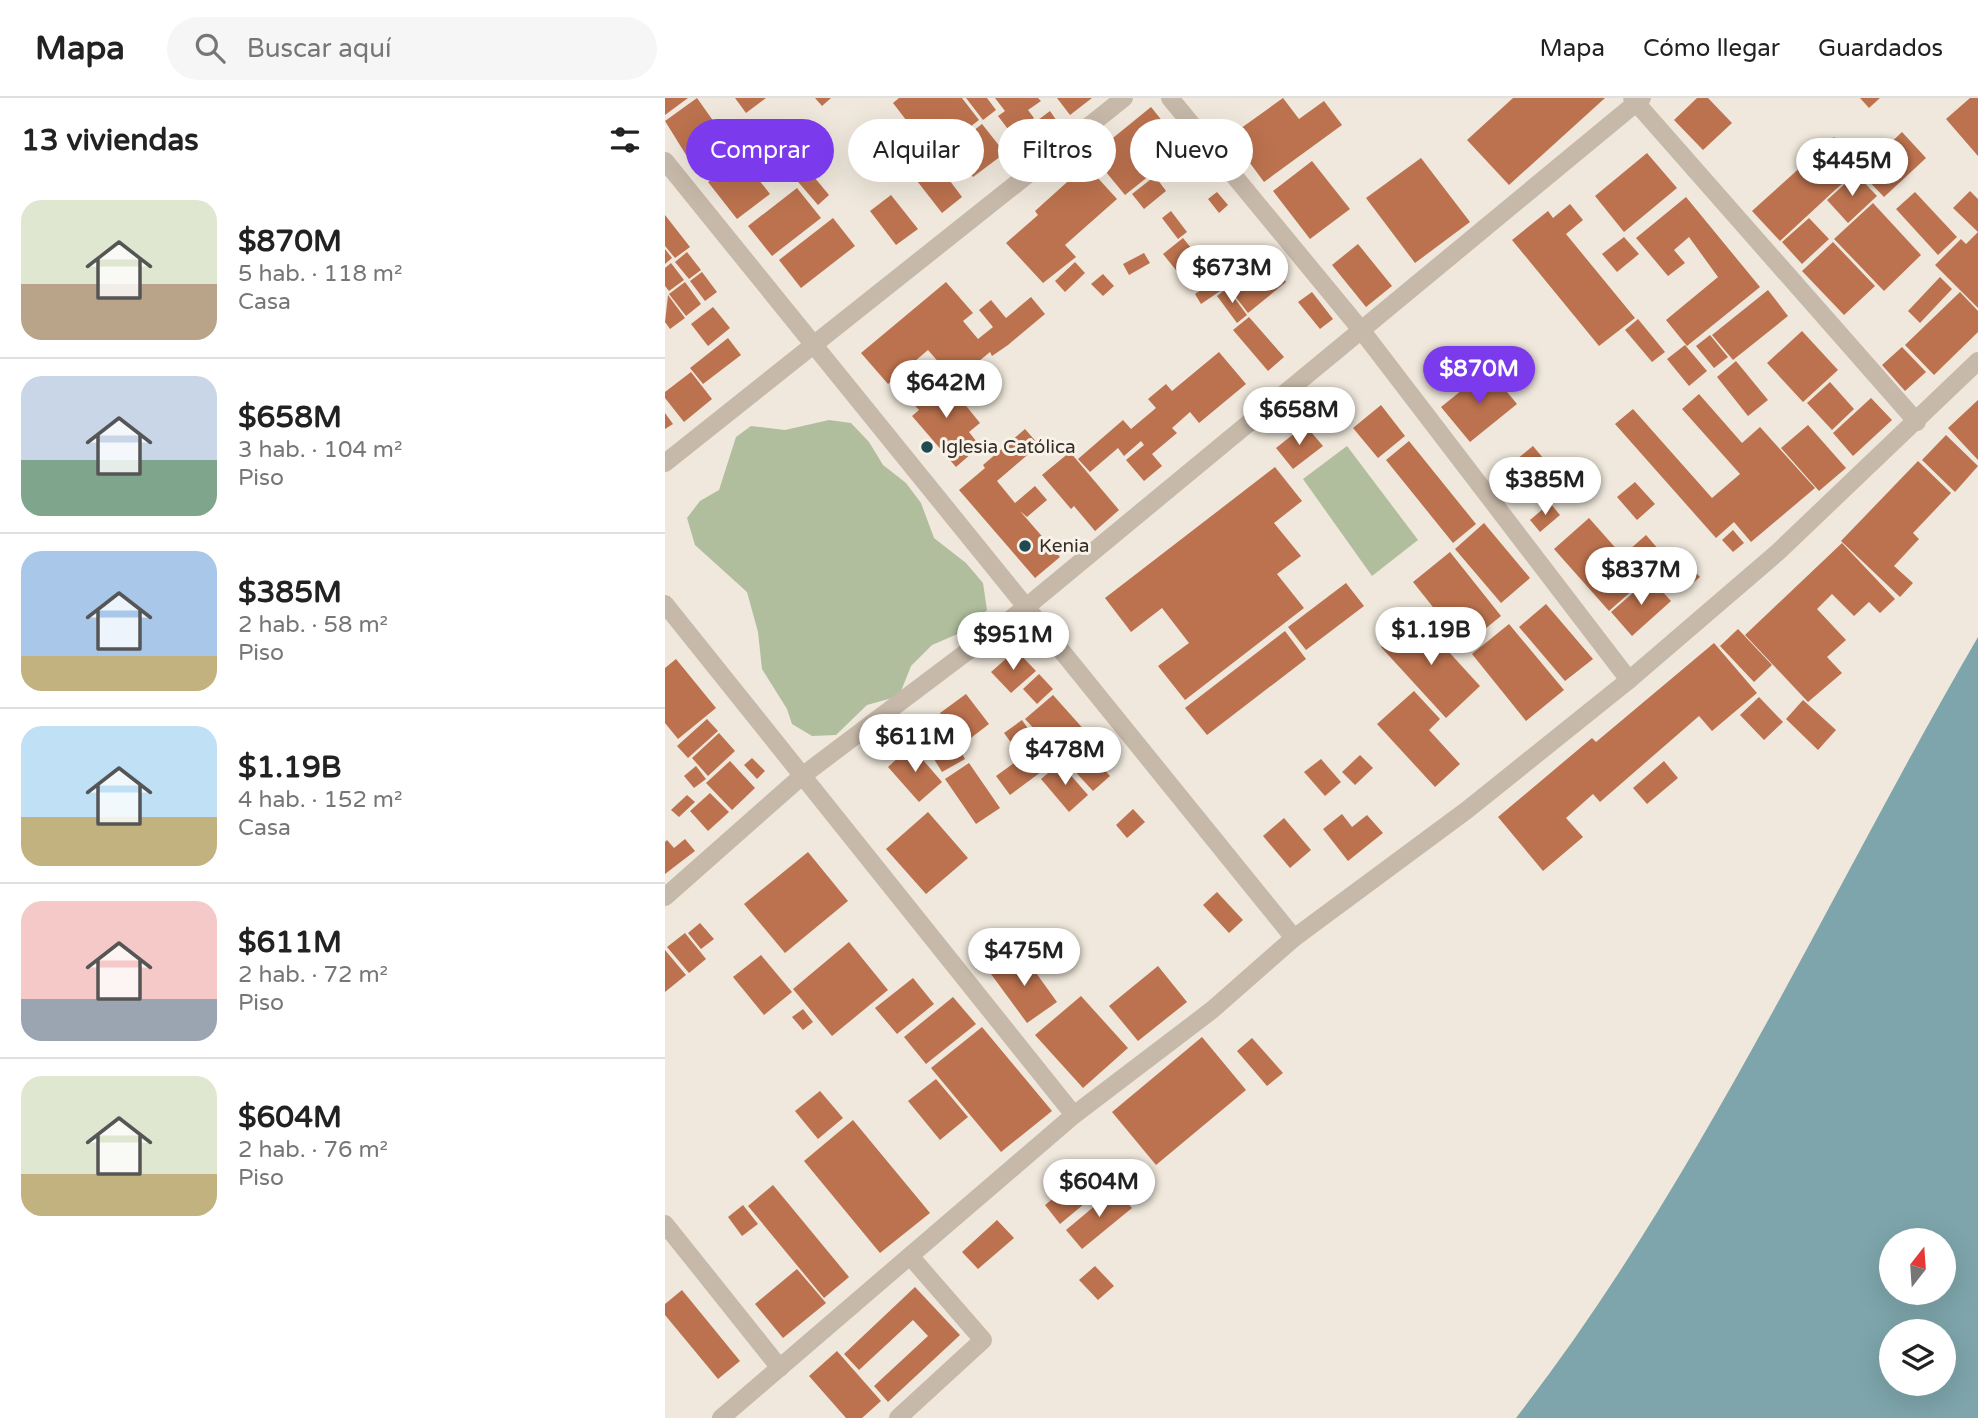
<!DOCTYPE html>
<html lang="es">
<meta charset="utf-8">
<style>
:root{--surface:#fff;--page:#f6f6f6;--text:#222;--muted:#767676;--line:#e0e0e0;--accent:#7c3aed}
body{margin:0;font-family:"Varela Round",sans-serif;background:var(--page);color:var(--text);height:100vh;display:flex;flex-direction:column;font-size:26px;white-space:nowrap}
*{box-sizing:border-box;margin:0}
p{font-size:23px;color:var(--muted)}
.icon{flex:none;width:38px;height:38px;fill:none;stroke:currentColor;stroke-width:2;stroke-linecap:round;stroke-linejoin:round}
.map{position:relative;flex:1;overflow:hidden}
.side{display:flex;flex-direction:column;background:var(--surface);width:665px}
.side>*{flex:none}
.banner{position:absolute;left:21px;top:21px;width:665px;height:63px;display:flex;gap:14px}
.needle{width:46px;rotate:17deg}
.tools{position:absolute;left:1214px;top:1130px;display:grid;gap:14px}
.tools a{display:grid;place-items:center;width:77px;height:77px;border-radius:50%;background:var(--surface);box-shadow:0 7px 28px #0002;font-size:35px}
.price{position:absolute;translate:-50% -60px;padding:0 16px;border-radius:24px;background:#fff;color:#222;font-size:23px;line-height:46px;filter:drop-shadow(0 2px 4px #0008)}
.price::after{content:'';position:absolute;left:50%;top:42px;width:21px;height:16px;margin-left:-10px;background:inherit;clip-path:polygon(0 0,100% 0,50% 100%)}
.price.active{background:var(--accent);color:#fff}
ul{padding:0;list-style:none}
li{display:flex;align-items:center;gap:21px;height:175px;padding:0 21px}
li+li{border-top:2px solid var(--line)}
li span{display:grid;place-items:center;flex:none;width:196px;height:140px;border-radius:21px;color:#555}
li>.icon{margin-inline-start:auto}
span .icon{width:84px;height:84px;fill:#fffc;stroke-width:1}
li b{font-size:30px}
h2{display:flex;justify-content:space-between;align-items:center;height:84px;padding:0 21px;font-size:30px}
.tag{padding:0 24px;border-radius:32px;background:var(--surface);box-shadow:0 7px 28px #0002;font-size:24px;line-height:63px}
.tag.active{background:var(--accent);color:#fff}
header{display:flex;align-items:center;gap:42px;box-sizing:border-box;height:98px;padding:0 35px;background:var(--surface);border-bottom:2px solid var(--line)}
header strong{font-size:33px}
nav{display:flex;gap:38px;margin-inline-start:auto;font-size:24px}
.search{width:490px;height:63px;background:var(--page);display:flex;align-items:center;gap:18px;box-sizing:border-box;padding:0 24px;border-radius:38px;color:var(--muted);font-size:26px}
main{display:flex;flex:1;min-height:0}
.map>svg:first-child{display:block}
</style>
<header>
<strong>Mapa</strong>
<div class="search"><svg class="icon" aria-label="search" viewBox="0 0 24 24"><circle cx="10" cy="10" r="6"/><path d="M15 15l6 6"/></svg>Buscar aquí</div>
<nav><a>Mapa</a><a>Cómo llegar</a><a>Guardados</a></nav>
</header>
<main>
<section class="side">
<h2>13 viviendas<svg class="icon" aria-label="filters" viewBox="0 0 24 24"><path d="M4 7h16M4 17h16"/><circle cx="9" cy="7" r="2"/><circle cx="15" cy="17" r="2"/></svg></h2>
<ul>
<li><span style="background:linear-gradient(#dfe7d0 60%,#b9a48a 0)"><svg class="icon" aria-label="home" viewBox="0 0 24 24"><path d="M3 11l9-7 9 7M6 9v11h12V9"/></svg></span><div><b>$870M</b><p>5 hab. · 118 m²</p><p>Casa</p></div></li>
<li><span style="background:linear-gradient(#c9d6e8 60%,#7fa58c 0)"><svg class="icon" aria-label="home" viewBox="0 0 24 24"><path d="M3 11l9-7 9 7M6 9v11h12V9"/></svg></span><div><b>$658M</b><p>3 hab. · 104 m²</p><p>Piso</p></div></li>
<li><span style="background:linear-gradient(#a9c7e8 75%,#c2b280 0)"><svg class="icon" aria-label="home" viewBox="0 0 24 24"><path d="M3 11l9-7 9 7M6 9v11h12V9"/></svg></span><div><b>$385M</b><p>2 hab. · 58 m²</p><p>Piso</p></div></li>
<li><span style="background:linear-gradient(#bfe0f5 65%,#c2b280 0)"><svg class="icon" aria-label="home" viewBox="0 0 24 24"><path d="M3 11l9-7 9 7M6 9v11h12V9"/></svg></span><div><b>$1.19B</b><p>4 hab. · 152 m²</p><p>Casa</p></div></li>
<li><span style="background:linear-gradient(#f6c9c9 70%,#9aa5b1 0)"><svg class="icon" aria-label="home" viewBox="0 0 24 24"><path d="M3 11l9-7 9 7M6 9v11h12V9"/></svg></span><div><b>$611M</b><p>2 hab. · 72 m²</p><p>Piso</p></div></li>
<li><span style="background:linear-gradient(#dfe7d0 70%,#c2b280 0)"><svg class="icon" aria-label="home" viewBox="0 0 24 24"><path d="M3 11l9-7 9 7M6 9v11h12V9"/></svg></span><div><b>$604M</b><p>2 hab. · 76 m²</p><p>Piso</p></div></li>
</ul>
</section>
<div class="map">
<svg width="1313" height="1320" viewBox="0 0 1313 1320">
<rect width="100%" height="100%" fill="#f0e8dc"/>
<g fill="#b0be9d">
<path d="M164 322 186 325 204 344 218 367 241 385 256 405 269 440 301 465 318 485 322 512 302 532 267 547 246 568 234 598 202 607 171 637 147 638 127 626 122 611 97 571 93 534 82 494 30 447 22 420 35 403 54 392 71 339 86 328 120 332Z"/>
<path d="M682 348 753 442 707 478 638 381Z"/>
</g>
<path fill="#7da5ab" fill-rule="evenodd" d="M1313 539V1320H851C1037 1080 1161 800 1313 539ZM1227 1143H1279V1195H1227ZM1227 1234H1279V1286H1227Z"/>
<g fill="#bc724e">
<path d="M0 0H23L0 17Z"/>
<path d="M32 0 66 48 31 73 0 23Z"/>
<path d="M70 0H101L81 15Z"/>
<path d="M150 0H166L157 8Z"/>
<path d="M234 0H297L314 22 268 57 228 5Z"/>
<path d="M301 0H322L331 12 318 22Z"/>
<path d="M330 0H373L376 3 363 12 369 20 354 31 357 34 385 13 394 26 359 52 333 18 340 13Z"/>
<path d="M392 0H427L405 17Z"/>
<path d="M618 0 634 21 659 3 677 27 599 84 565 38Z"/>
<path d="M848 0H940L844 87 802 42Z"/>
<path d="M1032 0H1043L1067 25 1038 52 1009 22Z"/>
<path d="M1195 0H1215L1204 10Z"/>
<path d="M1305 0H1313V58L1281 21Z"/>
<path d="M486 9 519 50 460 97 427 57Z"/>
<path d="M317 26 340 55 308 79 302 71 285 83 297 99 277 115 249 79Z"/>
<path d="M1237 34 1261 60 1219 99 1195 74Z"/>
<path d="M1169 39 1196 68 1115 143 1087 113Z"/>
<path d="M254 52 264 65 248 77 238 65Z"/>
<path d="M982 55 1012 90 959 134 930 98Z"/>
<path d="M75 58 105 96 72 121 43 84Z"/>
<path d="M756 60 805 124 750 165 701 100Z"/>
<path d="M647 63 685 111 645 141 608 93Z"/>
<path d="M421 67 452 101 400 147 411 159 378 185 341 145 373 117 370 113Z"/>
<path d="M140 68 164 97 153 107 128 78Z"/>
<path d="M1191 76 1212 98 1183 125 1162 102Z"/>
<path d="M490 78 501 93 479 111 467 96Z"/>
<path d="M132 90 156 120 107 158 83 128Z"/>
<path d="M1305 93 1313 101V210L1270 167 1296 141 1301 146 1313 134 1288 110Z"/>
<path d="M552 94 563 107 554 115 543 101Z"/>
<path d="M1250 94 1292 139 1273 157 1231 111Z"/>
<path d="M226 97 253 131 231 147 205 113Z"/>
<path d="M1021 99 1095 189 1022 248 1001 222 1053 179 1024 139 1009 152 1020 165 1003 178 971 140Z"/>
<path d="M1208 105 1256 157 1219 193 1169 141Z"/>
<path d="M905 106 918 122 901 136 970 220 934 248 847 142 883 113 888 120Z"/>
<path d="M506 113 522 134 513 141 497 120Z"/>
<path d="M0 117 25 149 10 160 0 148Z"/>
<path d="M168 120 190 148 136 190 114 162Z"/>
<path d="M1144 120 1164 141 1137 166 1117 144Z"/>
<path d="M959 139 974 156 952 174 937 156Z"/>
<path d="M518 140 547 176 527 192 498 156Z"/>
<path d="M1168 144 1210 188 1179 217 1137 173Z"/>
<path d="M693 146 727 188 701 209 667 167Z"/>
<path d="M0 151 7 160 0 166Z"/>
<path d="M22 154 36 172 24 181 10 164Z"/>
<path d="M479 155 485 165 464 177 458 166Z"/>
<path d="M601 159 621 184 583 215 563 189Z"/>
<path d="M410 164 420 175 400 194 390 183Z"/>
<path d="M6 165 19 182 4 193 0 188V170Z"/>
<path d="M37 174 52 194 40 203 25 183Z"/>
<path d="M438 176 449 188 438 198 426 186Z"/>
<path d="M554 179 561 189 536 206 530 196Z"/>
<path d="M1275 179 1287 191 1255 225 1243 213Z"/>
<path d="M20 184 36 206 21 218 4 196Z"/>
<path d="M281 184 308 215 298 223 313 241 328 229 314 212 326 202 341 220 366 199 380 216 343 247 327 258 325 254 290 283 263 252 223 286 196 255Z"/>
<path d="M562 190 582 217 572 225 552 198Z"/>
<path d="M1103 192 1123 218 1068 262 1047 237Z"/>
<path d="M647 194 668 221 655 231 633 204Z"/>
<path d="M1295 194 1313 213V234L1269 277 1240 247Z"/>
<path d="M3 197 20 220 5 231 0 224Z"/>
<path d="M48 209 65 230 43 248 26 226Z"/>
<path d="M584 219 619 259 603 273 568 232Z"/>
<path d="M973 221 1000 254 987 264 960 232Z"/>
<path d="M1137 233 1173 272 1138 304 1102 265Z"/>
<path d="M1045 237 1063 259 1049 270 1031 248Z"/>
<path d="M63 240 76 257 38 286 25 270Z"/>
<path d="M1020 247 1042 273 1024 288 1002 261Z"/>
<path d="M1237 249 1261 274 1240 293 1217 267Z"/>
<path d="M554 254 581 286 534 325 525 314 507 330 512 335 487 356 497 368 479 383 461 362 479 347 476 343 459 358 453 350 425 374 413 361 458 322 466 331 491 310 483 301 501 286 507 293Z"/>
<path d="M1071 263 1103 302 1083 318 1052 279Z"/>
<path d="M823 271 852 306 805 344 776 309Z"/>
<path d="M26 274 47 301 19 324 0 300V294Z"/>
<path d="M277 274 287 285 273 297 277 302 289 293 315 325 304 334 315 348 291 369 247 318 254 312 244 301Z"/>
<path d="M1165 284 1189 311 1167 332 1142 305Z"/>
<path d="M1034 296 1077 345 1095 329 1150 390 1086 444 1069 424 1051 440 950 326 968 311 1047 400 1075 376 1017 311Z"/>
<path d="M1206 300 1227 322 1188 358 1168 335Z"/>
<path d="M1313 302V362L1283 330Z"/>
<path d="M716 307 740 338 713 360 688 330Z"/>
<path d="M0 315 8 326 0 331Z"/>
<path d="M640 327 658 348 628 371 611 350Z"/>
<path d="M1143 327 1181 370 1154 393 1116 350Z"/>
<path d="M360 331 374 347 332 383 350 405 370 388 382 402 362 419 355 413 395 459 370 480 294 392 320 370 318 367Z"/>
<path d="M1281 337 1313 368 1290 394 1257 362Z"/>
<path d="M744 343 811 426 788 445 721 362Z"/>
<path d="M868 348 883 366 850 393 835 375Z"/>
<path d="M405 354 454 412 430 433 409 408 406 411 377 377Z"/>
<path d="M1253 363 1286 395 1248 435 1254 441 1229 468 1248 485 1235 499 1176 443Z"/>
<path d="M610 369 637 403 609 425 636 458 612 476 639 510 520 602 493 568 524 545 497 510 466 534 440 500Z"/>
<path d="M970 384 990 406 972 422 952 399Z"/>
<path d="M885 405 895 417 875 434 865 422Z"/>
<path d="M924 420 979 482 944 513 889 451Z"/>
<path d="M819 425 865 480 836 505 790 451Z"/>
<path d="M1068 432 1079 445 1068 454 1057 442Z"/>
<path d="M981 437 1001 460 985 475 964 452Z"/>
<path d="M1177 445 1230 501 1215 515 1204 504 1189 518 1167 496 1152 511 1181 542 1162 559 1177 575 1143 604 1080 537Z"/>
<path d="M785 454 836 518 799 548 748 484Z"/>
<path d="M1015 457 1035 479 1024 488 1004 466Z"/>
<path d="M985 480 1006 503 967 538 946 514Z"/>
<path d="M681 485 699 508 641 552 623 529Z"/>
<path d="M881 506 928 561 900 583 854 529Z"/>
<path d="M751 518 815 588 781 620 716 549Z"/>
<path d="M844 526 899 592 861 623 807 556Z"/>
<path d="M1073 531 1107 567 1089 584 1055 548Z"/>
<path d="M620 533 641 561 542 637 520 610Z"/>
<path d="M1049 545 1092 595 1047 633 1034 618 935 704 928 696 901 720 918 739 878 773 833 719 927 640 931 644Z"/>
<path d="M351 552 371 573 346 595 326 574Z"/>
<path d="M11 561 51 610 13 641 0 625V570Z"/>
<path d="M374 576 388 591 372 606 358 591Z"/>
<path d="M749 593 775 621 764 632 795 666 770 689 712 626Z"/>
<path d="M301 596 324 626 298 646 275 615Z"/>
<path d="M388 597 422 635 395 659 360 621Z"/>
<path d="M1094 599 1118 624 1099 642 1075 617Z"/>
<path d="M1138 602 1171 632 1153 652 1121 621Z"/>
<path d="M273 616 300 661 277 674 250 630Z"/>
<path d="M42 621 53 633 23 660 12 648Z"/>
<path d="M357 622 371 642 353 654 339 635Z"/>
<path d="M54 635 70 653 43 678 27 660Z"/>
<path d="M374 647 388 665 345 697 331 678Z"/>
<path d="M246 648 277 684 254 704 223 669Z"/>
<path d="M421 652 445 678 428 693 404 667Z"/>
<path d="M695 657 708 670 690 687 677 674Z"/>
<path d="M87 660 100 673 92 681 79 667Z"/>
<path d="M656 661 676 684 660 698 639 674Z"/>
<path d="M65 663 90 690 67 712 41 685Z"/>
<path d="M999 663 1013 680 982 706 968 690Z"/>
<path d="M304 665 335 710 311 726 280 681Z"/>
<path d="M395 665 423 697 404 714 376 681Z"/>
<path d="M31 668 41 681 29 690 19 678Z"/>
<path d="M45 695 64 714 43 733 25 713Z"/>
<path d="M22 697 30 704 14 719 6 712Z"/>
<path d="M468 711 480 724 462 740 451 727Z"/>
<path d="M263 714 303 760 261 796 221 751Z"/>
<path d="M677 716 687 729 702 717 718 735 683 763 658 731Z"/>
<path d="M619 720 646 752 625 770 598 738Z"/>
<path d="M20 741 30 753 0 776V744L2 742 9 750Z"/>
<path d="M143 754 183 803 120 855 79 806Z"/>
<path d="M552 794 578 822 564 835 538 807Z"/>
<path d="M35 825 49 841 36 851 23 835Z"/>
<path d="M20 835 41 861 24 875 2 849Z"/>
<path d="M184 844 223 892 167 938 128 891Z"/>
<path d="M0 852 21 877 0 894Z"/>
<path d="M356 854 392 904 362 925 326 876Z"/>
<path d="M96 857 127 894 99 917 68 879Z"/>
<path d="M493 868 522 904 473 943 444 908Z"/>
<path d="M248 880 269 906 232 936 210 910Z"/>
<path d="M416 898 463 950 418 990 370 937Z"/>
<path d="M288 899 311 926 261 966 239 939Z"/>
<path d="M138 911 148 924 138 932 127 919Z"/>
<path d="M317 929 387 1013 336 1054 266 970Z"/>
<path d="M537 939 581 992 491 1067 447 1014Z"/>
<path d="M587 940 618 975 602 988 572 953Z"/>
<path d="M271 981 303 1019 275 1042 243 1003Z"/>
<path d="M155 993 178 1020 153 1041 130 1013Z"/>
<path d="M188 1022 265 1115 215 1155 139 1063Z"/>
<path d="M396 1068 406 1080 394 1091 383 1078Z"/>
<path d="M416 1078 431 1096 395 1126 380 1107Z"/>
<path d="M108 1087 184 1179 159 1200 83 1108Z"/>
<path d="M450 1091 467 1110 417 1151 401 1132Z"/>
<path d="M78 1107 93 1126 77 1138 63 1119Z"/>
<path d="M332 1122 349 1140 313 1171 297 1154Z"/>
<path d="M430 1168 449 1188 433 1202 414 1182Z"/>
<path d="M132 1171 161 1205 118 1240 90 1206Z"/>
<path d="M250 1189 295 1237 223 1304 209 1288 263 1238 248 1222 194 1272 179 1256Z"/>
<path d="M17 1192 75 1263 53 1281 0 1217V1206Z"/>
<path d="M172 1253 216 1303 197 1320H181L144 1278Z"/>
</g>
<g fill="none" stroke-linecap="round" stroke-linejoin="round">
<g stroke="#c7b9a9" stroke-width="18">
<path d="M505 0 697 233 964 582"/>
<path d="M967 0 1252 324"/>
<path d="M0 63 629 840"/>
<path d="M0 365 459 0"/>
<path d="M0 506 409 1017"/>
<path d="M0 799 137 678 360 510 977 0"/>
<path d="M0 1126 115 1270"/>
<path d="M56 1320 409 1017 547 912 629 840 802 712 964 582 1113 454 1313 263"/>
<path d="M233 1320 318 1242 245 1158"/>
</g>
</g>
<g fill="#214b53" stroke="#f8f2e8" stroke-width="2.5">
<circle cx="262" cy="349" r="7"/>
<circle cx="360" cy="448" r="7"/>
</g>
<g text-anchor="middle" dominant-baseline="central" stroke-width="6" stroke-linejoin="round" paint-order="stroke">
<g font-size="19" fill="#352d28" stroke="#f8f2e8" text-anchor="start">
<text x="276" y="349">Iglesia Católica</text>
<text x="374" y="448">Kenia</text>
</g>
</g>
</svg>
<div class="tools">
<a><svg class="needle" viewBox="-14 -14 28 28"><path d="M0-13l5 13h-10z" fill="#e53935"/><path d="M0 13l5-13h-10z" fill="#767676"/></svg></a>
<a><svg class="icon" aria-label="layers" viewBox="0 0 24 24"><path d="M12 4l9 5-9 5-9-5zM3 14l9 5 9-5"/></svg></a>
</div>
<b class="price" style="left:1187px;top:100px">$445M</b>
<b class="price" style="left:567px;top:207px">$673M</b>
<b class="price active" style="left:814px;top:308px">$870M</b>
<b class="price" style="left:281px;top:322px">$642M</b>
<b class="price" style="left:634px;top:349px">$658M</b>
<b class="price" style="left:880px;top:419px">$385M</b>
<b class="price" style="left:976px;top:509px">$837M</b>
<b class="price" style="left:766px;top:569px">$1.19B</b>
<b class="price" style="left:348px;top:574px">$951M</b>
<b class="price" style="left:250px;top:676px">$611M</b>
<b class="price" style="left:400px;top:689px">$478M</b>
<b class="price" style="left:359px;top:890px">$475M</b>
<b class="price" style="left:434px;top:1121px">$604M</b>
<div class="banner">
<a class="tag active">Comprar</a>
<a class="tag">Alquilar</a>
<a class="tag">Filtros</a>
<a class="tag">Nuevo</a>
</div>
</div>
</main>
